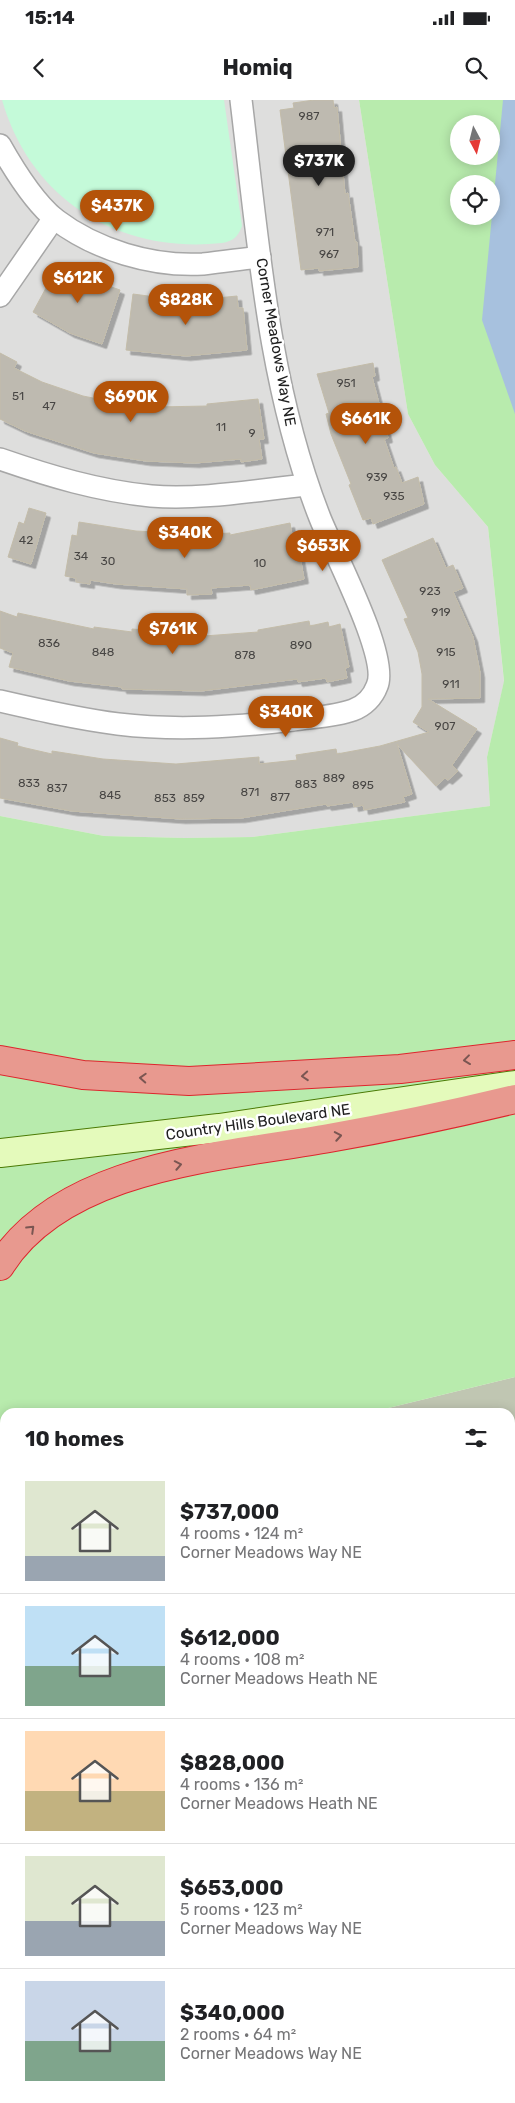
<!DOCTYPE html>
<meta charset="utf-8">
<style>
:root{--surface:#fff;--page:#f2f2f2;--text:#202124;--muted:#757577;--line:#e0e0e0;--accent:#b45309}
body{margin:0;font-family:Rubik,sans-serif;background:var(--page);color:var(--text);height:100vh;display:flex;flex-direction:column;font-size:19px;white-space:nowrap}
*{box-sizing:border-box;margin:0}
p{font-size:16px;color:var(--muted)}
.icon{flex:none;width:28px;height:28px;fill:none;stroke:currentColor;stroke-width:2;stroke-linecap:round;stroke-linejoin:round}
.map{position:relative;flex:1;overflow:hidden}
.sheet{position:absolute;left:0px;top:1308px;width:515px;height:696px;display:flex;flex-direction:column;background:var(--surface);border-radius:15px 15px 0 0;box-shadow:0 2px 12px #0003}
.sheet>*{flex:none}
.needle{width:32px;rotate:173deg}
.buttons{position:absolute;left:450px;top:15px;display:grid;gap:10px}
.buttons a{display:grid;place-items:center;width:50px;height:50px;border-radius:50%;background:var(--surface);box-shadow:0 2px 12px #0003;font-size:25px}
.price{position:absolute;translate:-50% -42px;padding:0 11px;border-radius:18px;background:var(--accent);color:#fff;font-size:16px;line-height:32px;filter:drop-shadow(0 1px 2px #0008)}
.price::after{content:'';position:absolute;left:50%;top:30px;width:15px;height:11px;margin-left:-8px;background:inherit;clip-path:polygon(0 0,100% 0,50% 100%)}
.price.selected{background:#222;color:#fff}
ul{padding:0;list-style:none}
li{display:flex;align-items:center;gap:15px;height:125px;padding:0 25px}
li+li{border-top:1px solid var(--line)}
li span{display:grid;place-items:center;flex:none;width:140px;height:100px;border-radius:0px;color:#555}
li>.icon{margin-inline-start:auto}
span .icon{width:60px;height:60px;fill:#fffc;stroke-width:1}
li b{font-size:21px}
h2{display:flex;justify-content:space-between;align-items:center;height:60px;padding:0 25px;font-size:21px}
.status{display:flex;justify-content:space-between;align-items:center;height:35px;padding:0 25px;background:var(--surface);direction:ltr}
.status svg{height:14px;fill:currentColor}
header{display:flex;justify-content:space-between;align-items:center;height:65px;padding:0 25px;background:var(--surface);font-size:22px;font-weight:700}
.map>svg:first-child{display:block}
</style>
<div class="status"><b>15:14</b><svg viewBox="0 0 49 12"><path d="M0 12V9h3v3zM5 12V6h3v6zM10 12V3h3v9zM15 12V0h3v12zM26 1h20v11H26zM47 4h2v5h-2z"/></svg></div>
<header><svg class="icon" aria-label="back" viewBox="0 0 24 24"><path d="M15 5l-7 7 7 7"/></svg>Homiq<svg class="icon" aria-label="search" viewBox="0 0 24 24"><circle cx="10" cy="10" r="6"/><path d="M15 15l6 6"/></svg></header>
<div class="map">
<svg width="515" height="2003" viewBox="0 0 515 2003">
<defs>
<filter id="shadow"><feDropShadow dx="4.5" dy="4.5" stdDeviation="0" flood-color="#0004"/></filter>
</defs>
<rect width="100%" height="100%" fill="#f1f0e7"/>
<path fill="#dededd" d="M0 0H359L408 314 435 365 488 427 504 582 487 657 490 706 253 737 185 738 104 736 0 716Z"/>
<g fill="#c0c6b2">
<path d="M515 1277V1880L510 1888V1312H372Z"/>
<path d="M5 1840V1999H510V1925L515 1935V2003H0V1847Z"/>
</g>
<path fill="#b8ebad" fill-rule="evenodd" d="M359 0H515V1277L372 1312H5V1840L0 1847V716L104 736 185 738 253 737 490 706 487 657 504 581 488 427 435 365 408 314ZM459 24H491V56H459ZM459 84H491V116H459Z"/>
<path fill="#c4fad9" d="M2 0H224L242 126C238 137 233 141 222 143 120 154 31 101 2 0Z"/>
<path fill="#a7c1de" d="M503 0H515V314L482 220Z"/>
<g fill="#bebab0" stroke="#c3bca9" filter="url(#shadow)">
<path d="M314 0H333L334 8 337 7 345 94 348 93 355 142H357L358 167 319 171V168L301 170 280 10 294 8 293 3Z"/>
<path d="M62 164 92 180 120 190 102 244 70 233 33 212 53 175 55 176Z"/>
<path d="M133 194 186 201 237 196 238 208H243L247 250 186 256 126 250Z"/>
<path d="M0 253 17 262 14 268 42 282 83 296 123 304 124 301 155 307 207 306V304L258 299 264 339H259L262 359 241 362V359L195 363 146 361 94 353 25 331 0 319Z"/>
<path d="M373 263 375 276 372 277 388 338 384 339 394 368 396 367 402 383 418 377 424 404 373 424 371 418 363 420 349 385 351 384 331 334 326 314 329 313 317 274Z"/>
<path d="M29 408 46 413 31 464 8 457 19 422 24 424Z"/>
<path d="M79 422 136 431 176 433V436L230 433V435L290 423 293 441 297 440 304 479 251 490 250 485 211 488 212 494 187 495V489L116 484 90 480V484L76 482V478L65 476 72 435 77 436Z"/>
<path d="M433 438 446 468 453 465 463 488 453 492 473 537 480 573V598L428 599 477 629 452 665 458 671 448 680 445 678 436 686 397 644 412 694 403 697 405 702 364 710 363 705 354 707 353 702 327 706 326 704 241 718 181 719 72 711 0 698V638L18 643 17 646 52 654V651L103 659 176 664 259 657V664L297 660 296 655 336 649 337 654 380 646 429 632 413 622 422 607V574L418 552 404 519 408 518 382 460Z"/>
<path d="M0 511 17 517 18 513 94 529V527L132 532V529L147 530 146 533 174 534V538H204V536L258 532V530L309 521 310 526 328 522 329 527 340 524 349 567 345 568 347 578 327 582 326 578 298 582 297 579 201 591 122 589V587L69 581 9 567 13 553 0 548Z"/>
</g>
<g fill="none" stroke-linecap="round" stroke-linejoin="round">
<g stroke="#a7a7a7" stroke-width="12">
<path id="service" d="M233 2003 239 1999"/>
</g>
<g stroke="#a7a7a7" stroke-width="24">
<g id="minor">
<path d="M0 45C13 68 34 102 55 119 96 150 152 167 203 164 222 162 242 159 260 157"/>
<path d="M0 196 54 118"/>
<path d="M0 359C49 376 99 391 151 396 203 400 256 390 307 385"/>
<path d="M0 601C39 610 78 619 118 624 177 631 235 627 293 620 313 617 334 617 353 610 364 606 373 597 377 586 390 558 333 451 320 418 268 286 258 140 241 0"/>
<path d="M510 1533 515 1541"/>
<path d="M510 1683 515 1675"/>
<path d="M53 1999 59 2003"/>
<path d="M417 1999 418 2003"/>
<path d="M13 2003 16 1999"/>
</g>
</g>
<g stroke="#4a7a04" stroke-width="30">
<path id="secondary" d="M0 1053 219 1028 515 985"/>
</g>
<g stroke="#dd262d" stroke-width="30">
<g id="motorway">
<path d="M0 960 83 975 189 981 400 969 515 955"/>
<path d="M0 1166C63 1065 222 1057 329 1038 392 1027 453 1014 515 999"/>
</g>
</g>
<use href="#service" stroke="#fff" stroke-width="10"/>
<use href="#minor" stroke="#fff" stroke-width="21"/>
<use href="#secondary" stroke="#e4fabb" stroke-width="28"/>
<use href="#motorway" stroke="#e8998f" stroke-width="28"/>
</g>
<defs><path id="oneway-chevron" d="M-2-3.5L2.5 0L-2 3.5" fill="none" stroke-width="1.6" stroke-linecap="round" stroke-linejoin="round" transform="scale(1.25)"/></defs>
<g stroke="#7a5652">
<use href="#oneway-chevron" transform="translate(467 960) rotate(173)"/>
<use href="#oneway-chevron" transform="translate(305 976) rotate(176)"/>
<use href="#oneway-chevron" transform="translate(143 978) rotate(-177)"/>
<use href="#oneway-chevron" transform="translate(338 1036) rotate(-10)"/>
<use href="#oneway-chevron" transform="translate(178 1065) rotate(-11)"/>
<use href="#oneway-chevron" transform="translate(31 1129) rotate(-44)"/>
</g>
<g text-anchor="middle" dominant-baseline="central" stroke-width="5" stroke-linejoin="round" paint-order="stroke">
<g font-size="12" fill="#484644">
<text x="309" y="16">987</text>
<text x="325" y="132">971</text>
<text x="329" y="154">967</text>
<text x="346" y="283">951</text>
<text x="18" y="296">51</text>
<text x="49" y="306">47</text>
<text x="221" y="327">11</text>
<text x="252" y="333">9</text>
<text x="377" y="377">939</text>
<text x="394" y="396">935</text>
<text x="26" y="440">42</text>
<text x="81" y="456">34</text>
<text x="108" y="461">30</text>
<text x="260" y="463">10</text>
<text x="430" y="491">923</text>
<text x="441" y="512">919</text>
<text x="49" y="543">836</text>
<text x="301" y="545">890</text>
<text x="103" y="552">848</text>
<text x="446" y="552">915</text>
<text x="245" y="555">878</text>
<text x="451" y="584">911</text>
<text x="445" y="626">907</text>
<text x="334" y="678">889</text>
<text x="29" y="683">833</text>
<text x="306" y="684">883</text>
<text x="363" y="685">895</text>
<text x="57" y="688">837</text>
<text x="250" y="692">871</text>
<text x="110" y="695">845</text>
<text x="280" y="697">877</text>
<text x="165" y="698">853</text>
<text x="194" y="698">859</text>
</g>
<g font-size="15" fill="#202020" stroke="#fff">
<text transform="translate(276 242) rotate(80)">Corner Meadows Way NE</text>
<text transform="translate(258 1022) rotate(-8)">Country Hills Boulevard NE</text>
</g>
</g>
</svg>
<div class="buttons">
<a><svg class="needle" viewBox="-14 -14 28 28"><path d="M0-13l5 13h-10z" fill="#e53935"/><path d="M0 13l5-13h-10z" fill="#757577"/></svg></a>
<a><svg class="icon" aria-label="locate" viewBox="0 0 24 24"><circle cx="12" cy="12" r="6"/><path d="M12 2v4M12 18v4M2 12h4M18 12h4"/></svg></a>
</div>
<b class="price selected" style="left:319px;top:87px">$737K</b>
<b class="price" style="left:117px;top:132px">$437K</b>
<b class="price" style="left:78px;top:204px">$612K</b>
<b class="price" style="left:186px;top:226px">$828K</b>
<b class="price" style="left:131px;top:323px">$690K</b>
<b class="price" style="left:366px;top:345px">$661K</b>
<b class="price" style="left:185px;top:459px">$340K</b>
<b class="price" style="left:323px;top:472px">$653K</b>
<b class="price" style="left:173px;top:555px">$761K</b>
<b class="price" style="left:286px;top:638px">$340K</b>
<section class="sheet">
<h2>10 homes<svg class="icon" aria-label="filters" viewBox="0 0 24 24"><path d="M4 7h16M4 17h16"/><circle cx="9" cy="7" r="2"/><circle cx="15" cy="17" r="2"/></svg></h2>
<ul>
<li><span style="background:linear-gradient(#dfe7d0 75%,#9aa5b1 0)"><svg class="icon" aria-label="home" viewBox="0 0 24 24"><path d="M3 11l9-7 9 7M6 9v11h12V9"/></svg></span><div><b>$737,000</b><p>4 rooms · 124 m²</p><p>Corner Meadows Way NE</p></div></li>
<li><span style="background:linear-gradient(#bfe0f5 60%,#7fa58c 0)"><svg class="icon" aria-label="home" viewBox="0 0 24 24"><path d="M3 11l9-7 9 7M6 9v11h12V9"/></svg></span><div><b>$612,000</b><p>4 rooms · 108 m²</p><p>Corner Meadows Heath NE</p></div></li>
<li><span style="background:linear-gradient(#ffd9b3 60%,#c2b280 0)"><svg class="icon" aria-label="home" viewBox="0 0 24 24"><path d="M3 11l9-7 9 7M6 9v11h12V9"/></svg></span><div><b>$828,000</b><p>4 rooms · 136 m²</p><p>Corner Meadows Heath NE</p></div></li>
<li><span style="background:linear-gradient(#dfe7d0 65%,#9aa5b1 0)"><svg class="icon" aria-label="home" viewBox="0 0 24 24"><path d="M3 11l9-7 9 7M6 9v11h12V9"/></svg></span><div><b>$653,000</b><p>5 rooms · 123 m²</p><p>Corner Meadows Way NE</p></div></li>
<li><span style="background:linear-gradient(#c9d6e8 60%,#7fa58c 0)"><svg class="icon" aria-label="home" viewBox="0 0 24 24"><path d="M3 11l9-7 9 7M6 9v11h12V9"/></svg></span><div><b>$340,000</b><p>2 rooms · 64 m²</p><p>Corner Meadows Way NE</p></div></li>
</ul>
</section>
</div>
